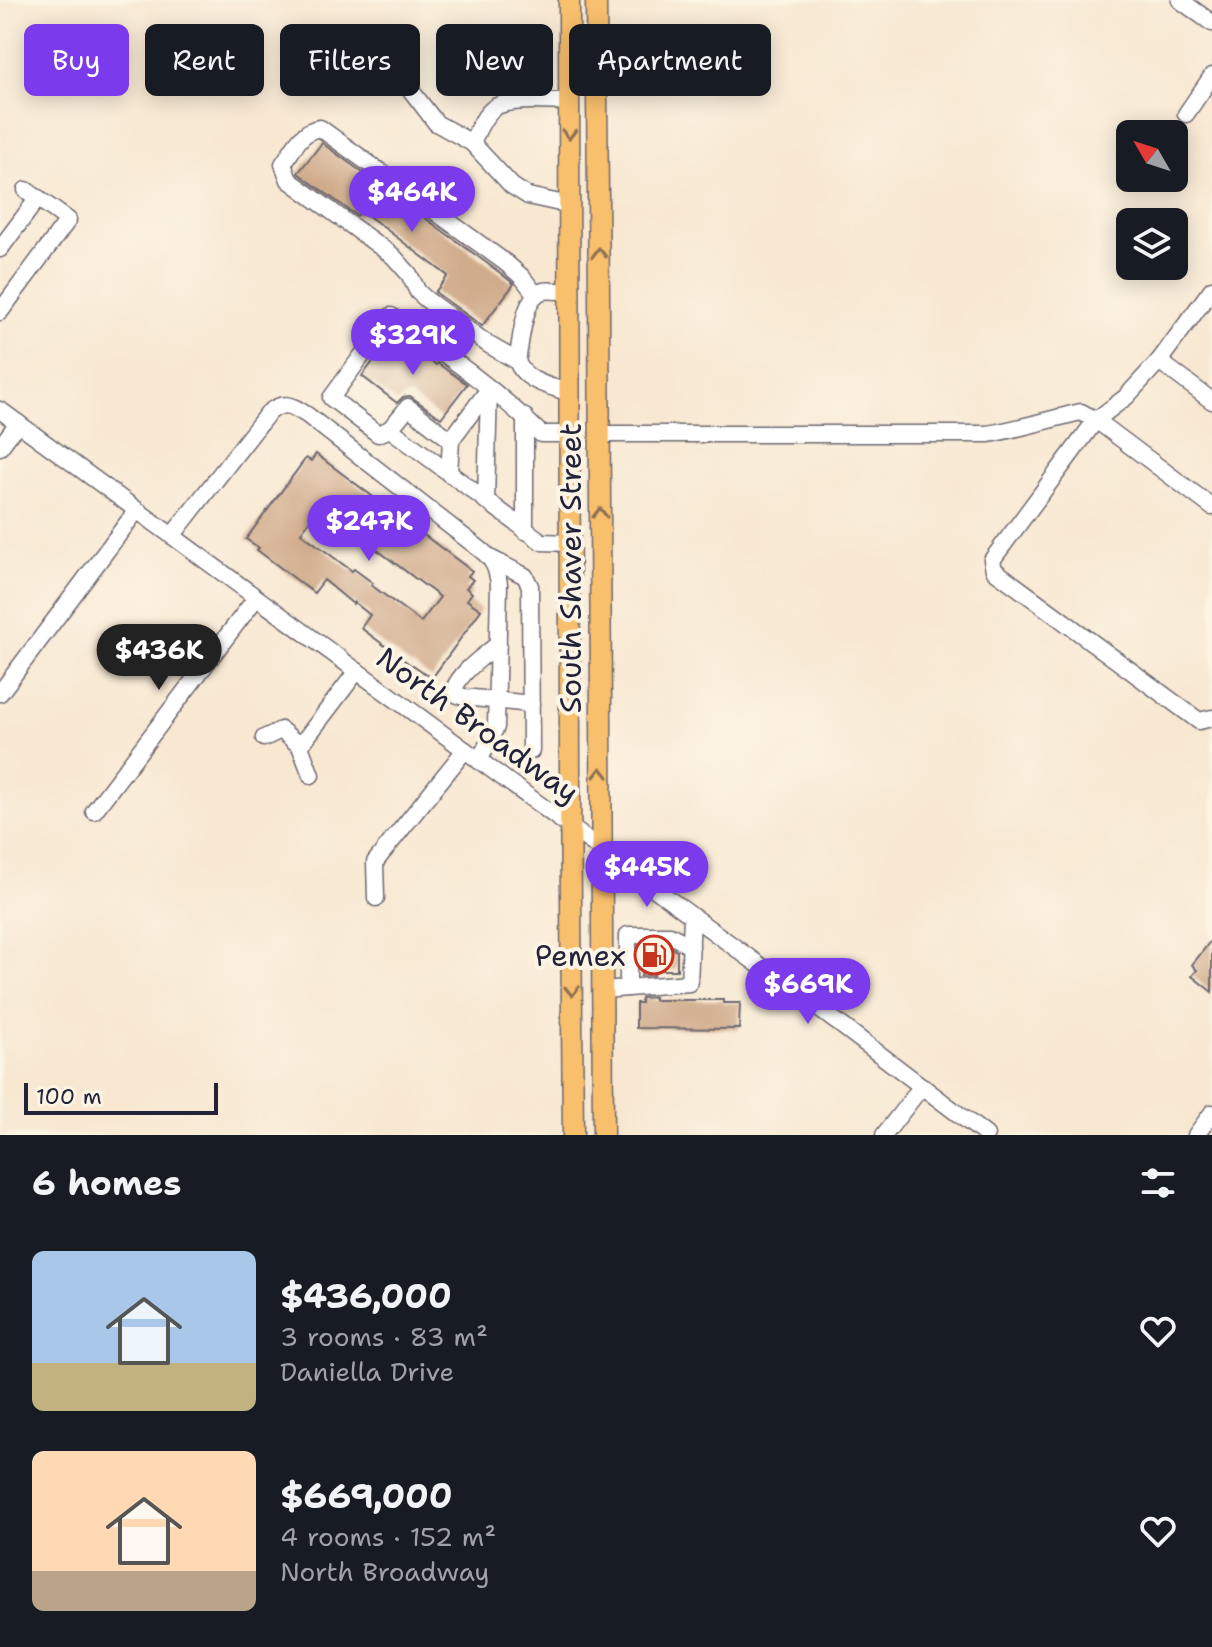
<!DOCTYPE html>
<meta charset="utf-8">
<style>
:root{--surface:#171b24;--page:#242831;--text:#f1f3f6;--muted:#9ea1a6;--accent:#7c3aed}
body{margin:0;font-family:"Shantell Sans",sans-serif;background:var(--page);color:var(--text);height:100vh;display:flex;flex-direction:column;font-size:30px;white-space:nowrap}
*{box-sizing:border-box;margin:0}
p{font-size:26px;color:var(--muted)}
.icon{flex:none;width:44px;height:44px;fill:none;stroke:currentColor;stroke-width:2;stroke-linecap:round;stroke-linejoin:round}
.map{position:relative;height:1135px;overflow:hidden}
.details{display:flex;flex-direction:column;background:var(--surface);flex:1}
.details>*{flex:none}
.hud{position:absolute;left:24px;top:24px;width:800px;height:72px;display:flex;gap:16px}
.needle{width:52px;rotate:309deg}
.fabs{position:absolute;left:1116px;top:120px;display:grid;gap:16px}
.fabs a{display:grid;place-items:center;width:72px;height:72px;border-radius:12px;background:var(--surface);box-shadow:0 4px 20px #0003;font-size:40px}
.scale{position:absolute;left:24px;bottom:20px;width:194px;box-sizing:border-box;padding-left:8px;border:4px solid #22223b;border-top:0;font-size:22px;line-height:28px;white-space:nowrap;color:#22223b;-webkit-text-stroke:6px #fcf5e5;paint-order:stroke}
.price{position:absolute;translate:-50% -68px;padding:0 18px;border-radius:28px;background:var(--accent);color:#fff;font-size:26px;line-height:52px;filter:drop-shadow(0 2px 4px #0008)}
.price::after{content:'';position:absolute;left:50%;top:48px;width:24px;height:18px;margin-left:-12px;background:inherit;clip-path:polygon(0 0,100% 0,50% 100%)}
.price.selected{background:#222;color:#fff}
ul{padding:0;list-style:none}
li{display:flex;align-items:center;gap:24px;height:200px;padding:0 32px}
li span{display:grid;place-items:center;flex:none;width:224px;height:160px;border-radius:12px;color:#555}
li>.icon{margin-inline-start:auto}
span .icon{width:96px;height:96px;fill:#fffc;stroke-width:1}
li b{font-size:34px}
h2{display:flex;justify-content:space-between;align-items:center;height:96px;padding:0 32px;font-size:34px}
.pill{padding:0 28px;border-radius:12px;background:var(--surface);box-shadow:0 4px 20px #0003;font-size:28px;line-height:72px}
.pill.selected{background:var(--accent);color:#fff}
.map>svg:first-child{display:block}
</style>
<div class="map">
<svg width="1212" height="1135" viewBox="0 0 1212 1135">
<rect width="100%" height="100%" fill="#fcf5e5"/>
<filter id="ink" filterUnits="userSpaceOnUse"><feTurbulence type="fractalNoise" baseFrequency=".0125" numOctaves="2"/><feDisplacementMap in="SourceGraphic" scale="16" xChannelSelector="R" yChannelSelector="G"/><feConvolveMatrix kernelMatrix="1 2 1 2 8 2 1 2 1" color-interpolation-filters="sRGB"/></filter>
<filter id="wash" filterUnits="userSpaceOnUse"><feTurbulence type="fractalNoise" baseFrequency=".006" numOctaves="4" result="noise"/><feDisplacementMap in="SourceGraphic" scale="32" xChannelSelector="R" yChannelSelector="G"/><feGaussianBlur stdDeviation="1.8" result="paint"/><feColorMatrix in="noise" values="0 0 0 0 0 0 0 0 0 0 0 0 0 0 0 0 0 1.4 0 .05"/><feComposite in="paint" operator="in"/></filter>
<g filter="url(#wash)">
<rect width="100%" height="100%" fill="#f8e8d2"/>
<g id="blocks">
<g fill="#d1ac8c" fill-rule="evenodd">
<path d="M322 143 499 272 514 284 482 326 435 292 448 276 362 211 357 216 298 173Z"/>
<path d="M395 333 436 365 437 363 467 384 441 418 410 396 403 397 397 403 362 376Z"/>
<path d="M316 454 472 571 468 576 473 580 466 588 472 593 467 600 481 610 432 678 413 665 412 666 361 628 370 615 354 602 353 604 324 580 314 593 257 550 259 548 246 539 306 458 311 461ZM320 507 440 597 421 622 371 585 373 583 354 569 352 571 301 533Z"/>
<path d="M1212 939V992L1192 976 1197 970 1192 965Z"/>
<path d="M639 946H667L677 951V970H655L654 975 641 976 642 970H639Z"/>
<path d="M654 997V1000H723V1003H740L739 1029 636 1028V1003H641V998Z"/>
</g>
</g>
</g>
<g filter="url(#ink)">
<use href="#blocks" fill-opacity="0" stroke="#6d6770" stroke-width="2"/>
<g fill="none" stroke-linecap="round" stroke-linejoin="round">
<g stroke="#6d6770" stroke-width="19">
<g id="minor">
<path d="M1180 0 1212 23"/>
<path d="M349 38 387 66 403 80 436 123 472 143"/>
<path d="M569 102C549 102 515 98 497 106 485 112 477 131 472 143L512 186 528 196 569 205"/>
<path d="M1186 114 1212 76"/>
<path d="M0 249 38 198"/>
<path d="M569 292C561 292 551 289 543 291 523 295 521 344 517 361 524 382 551 386 569 393"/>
<path d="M0 312 68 220 26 190"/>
<path d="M517 361 489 345 427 300 418 292 409 274 393 256 289 180 283 164C293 150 301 130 320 128L506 263 522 277 536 295"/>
<path d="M1159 361 1212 289"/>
<path d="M1212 401 1159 361 1126 397 1096 420 992 560 994 570 1199 721 1212 718"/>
<path d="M0 410 841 1025 986 1135"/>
<path d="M525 417V531"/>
<path d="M390 429 408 407 451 440 449 474"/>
<path d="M570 434H541C496 389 442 352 391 316L331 398 378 434 390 429 542 542 570 543"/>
<path d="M600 434H988C1019 429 1050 419 1081 412L1096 420 1212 507"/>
<path d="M451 440 489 389"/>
<path d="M0 447 18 423"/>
<path d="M486 501 489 389"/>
<path d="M172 536 268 413C284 400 291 405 307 415L481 550C494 560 497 569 499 584L496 727 479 761"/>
<path d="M492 559 525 576 530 586 531 751"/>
<path d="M498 644C483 657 462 670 454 689L458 695 464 697 531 704"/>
<path d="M0 693 137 510"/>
<path d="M264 738 281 730 300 746 311 775"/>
<path d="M300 746 357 671"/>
<path d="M94 811 256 598"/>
<path d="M376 898 375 862 465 750"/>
<path d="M628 988V935H670L691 946"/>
<path d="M603 990 689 983 692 917"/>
<path d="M884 1135 922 1086"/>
<path d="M1196 1135 1212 1113"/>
</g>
</g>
<g stroke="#6d6770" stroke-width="23">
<g id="major">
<path d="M569 0 570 785 573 1135"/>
<path d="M596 0 599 293 603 1135"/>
</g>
</g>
<use href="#minor" stroke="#fff" stroke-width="16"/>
<use href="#major" stroke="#f8bf6c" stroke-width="20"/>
</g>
<defs><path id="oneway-chevron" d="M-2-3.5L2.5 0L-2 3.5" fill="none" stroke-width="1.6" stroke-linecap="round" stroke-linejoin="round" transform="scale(2)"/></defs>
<g stroke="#8d7054">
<use href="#oneway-chevron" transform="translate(569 134) rotate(90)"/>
<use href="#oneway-chevron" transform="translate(599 253) rotate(-91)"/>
<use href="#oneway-chevron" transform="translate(600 513) rotate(-90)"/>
<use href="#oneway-chevron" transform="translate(601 773) rotate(-90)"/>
<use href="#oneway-chevron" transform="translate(572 991) rotate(89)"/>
</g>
</g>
<defs>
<g id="fuel-ring" transform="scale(2)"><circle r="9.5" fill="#fcf5e5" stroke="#c8321e" stroke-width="1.5"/><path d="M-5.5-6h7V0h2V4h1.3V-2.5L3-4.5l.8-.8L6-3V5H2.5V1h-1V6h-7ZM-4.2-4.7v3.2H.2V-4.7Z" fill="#c8321e"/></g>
</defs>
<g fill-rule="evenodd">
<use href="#fuel-ring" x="654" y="955"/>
</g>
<g text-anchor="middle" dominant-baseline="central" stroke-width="8" stroke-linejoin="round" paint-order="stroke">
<g font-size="30" fill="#22223b" stroke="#fcf5e5">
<text transform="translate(570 568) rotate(-90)">South Shaver Street</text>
<text transform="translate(478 725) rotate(36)">North Broadway</text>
</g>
<g font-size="30" fill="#22223b" stroke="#fcf5e5" text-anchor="end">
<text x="626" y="955">Pemex</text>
</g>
</g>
</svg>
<div class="fabs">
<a><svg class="needle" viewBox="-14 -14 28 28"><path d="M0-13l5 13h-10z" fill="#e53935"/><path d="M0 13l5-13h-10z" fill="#9ea1a6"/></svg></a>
<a><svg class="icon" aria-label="layers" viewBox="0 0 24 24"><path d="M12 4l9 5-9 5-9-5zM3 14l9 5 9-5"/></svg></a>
</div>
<div class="scale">100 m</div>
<b class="price" style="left:412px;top:234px">$464K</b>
<b class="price" style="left:413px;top:377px">$329K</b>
<b class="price" style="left:369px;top:563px">$247K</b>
<b class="price selected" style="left:159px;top:692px">$436K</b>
<b class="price" style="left:647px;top:909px">$445K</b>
<b class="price" style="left:808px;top:1026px">$669K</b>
<div class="hud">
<a class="pill selected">Buy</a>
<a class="pill">Rent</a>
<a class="pill">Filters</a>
<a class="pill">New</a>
<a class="pill">Apartment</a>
</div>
</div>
<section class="details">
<h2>6 homes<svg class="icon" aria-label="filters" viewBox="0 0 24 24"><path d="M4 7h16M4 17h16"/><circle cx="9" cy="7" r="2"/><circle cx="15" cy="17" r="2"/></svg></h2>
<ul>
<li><span style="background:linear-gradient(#a9c7e8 70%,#c2b280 0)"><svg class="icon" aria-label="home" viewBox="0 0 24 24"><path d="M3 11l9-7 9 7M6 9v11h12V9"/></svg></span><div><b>$436,000</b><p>3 rooms · 83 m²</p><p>Daniella Drive</p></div><svg class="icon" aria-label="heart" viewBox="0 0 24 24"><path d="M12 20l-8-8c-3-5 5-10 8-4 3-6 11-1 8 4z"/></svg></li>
<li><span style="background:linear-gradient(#ffd9b3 75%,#b9a48a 0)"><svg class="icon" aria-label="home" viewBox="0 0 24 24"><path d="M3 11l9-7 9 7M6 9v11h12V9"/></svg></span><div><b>$669,000</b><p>4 rooms · 152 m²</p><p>North Broadway</p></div><svg class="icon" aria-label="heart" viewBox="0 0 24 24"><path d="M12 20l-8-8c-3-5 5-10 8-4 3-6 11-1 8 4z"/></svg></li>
</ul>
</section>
